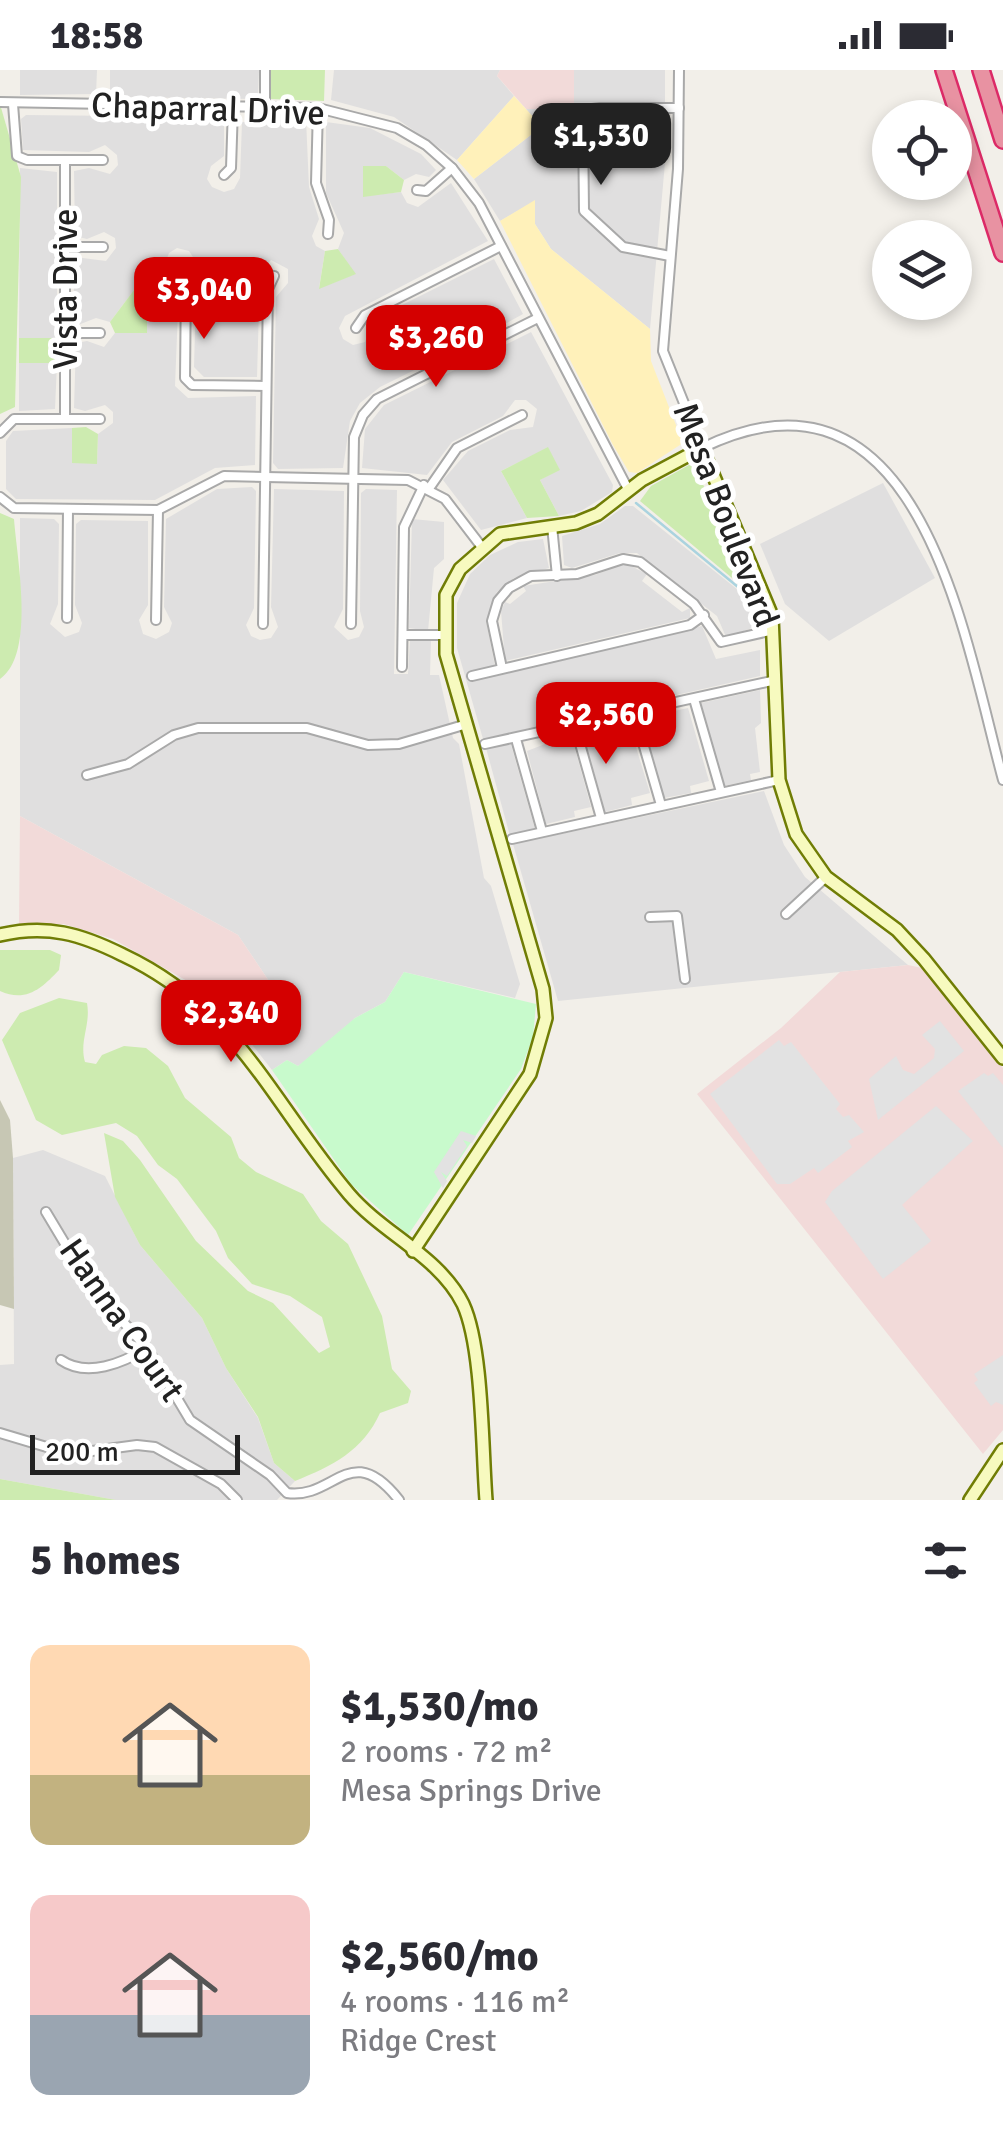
<!DOCTYPE html>
<meta charset="utf-8">
<style>
:root{--surface:#fff;--page:#f2f2f3;--text:#2b2b33;--muted:#7c7c81;--accent:#d40000}
body{margin:0;font-family:Signika,sans-serif;background:var(--page);color:var(--text);height:100vh;display:flex;flex-direction:column;font-size:38px;white-space:nowrap}
*{box-sizing:border-box;margin:0}
p{font-size:32px;color:var(--muted)}
.icon{flex:none;width:55px;height:55px;fill:none;stroke:currentColor;stroke-width:2;stroke-linecap:round;stroke-linejoin:round}
.map{position:relative;height:1430px;overflow:hidden}
.sheet{display:flex;flex-direction:column;background:var(--surface);flex:1}
.sheet>*{flex:none}
.tools{position:absolute;left:872px;top:30px;display:grid;gap:20px}
.tools a{display:grid;place-items:center;width:100px;height:100px;border-radius:50%;background:var(--surface);box-shadow:0 5px 15px #0003;font-size:50px}
.scale{position:absolute;left:30px;bottom:25px;width:210px;box-sizing:border-box;padding-left:10px;border:5px solid #222;border-top:0;font-size:28px;line-height:35px;white-space:nowrap;color:#222;-webkit-text-stroke:8px #fff;paint-order:stroke}
.price{position:absolute;translate:-50% -85px;padding:0 22px;border-radius:20px;background:var(--accent);color:#fff;font-size:32px;line-height:65px;filter:drop-shadow(0 2px 5px #0008)}
.price::after{content:'';position:absolute;left:50%;top:60px;width:30px;height:22px;margin-left:-15px;background:inherit;clip-path:polygon(0 0,100% 0,50% 100%)}
.price.selected{background:#222;color:#fff}
ul{padding:0;list-style:none}
li{display:flex;align-items:center;gap:30px;height:250px;padding:0 30px}
li span{display:grid;place-items:center;flex:none;width:280px;height:200px;border-radius:20px;color:#555}
li>.icon{margin-inline-start:auto}
span .icon{width:120px;height:120px;fill:#fffc;stroke-width:1}
li b{font-size:42px}
h2{display:flex;justify-content:space-between;align-items:center;height:120px;padding:0 30px;font-size:42px}
.status{display:flex;justify-content:space-between;align-items:center;height:70px;padding:0 50px;background:var(--surface);direction:ltr}
.status svg{height:28px;fill:currentColor}
.map>svg:first-child{display:block}
</style>
<div class="status"><b>18:58</b><svg viewBox="0 0 49 12"><path d="M0 12V9h3v3zM5 12V6h3v6zM10 12V3h3v9zM15 12V0h3v12zM26 1h20v11H26zM47 4h2v5h-2z"/></svg></div>
<div class="map">
<svg width="1003" height="1430" viewBox="0 0 1003 1430">
<rect width="100%" height="100%" fill="#f2efe9"/>
<g fill="#e0dfdf">
<path d="M20 0H97L96 24 20 25Z"/>
<path d="M110 0H259L258 24 254 29 116 27 110 21Z"/>
<path d="M334 0H500L497 6 514 26 457 90 394 47 331 30Z"/>
<path d="M574 0H665V93L650 259 551 179 535 154V131L500 151 474 109 536 61V51L526 39 574 38Z"/>
<path d="M26 45 218 47 224 53V86L211 96 207 109 212 117 224 122 234 119 240 108 242 52 306 49 309 117 319 149 312 166 316 176 325 181 319 218 355 204 338 179 344 163 326 123V52L370 58 421 84 436 100 429 107 416 104 404 110 386 96 363 97V126L401 122 407 133 418 137 451 113 488 171 345 246 339 258 343 269 353 275 365 272 374 249 494 189 523 244 483 266 470 238 450 248 463 276 380 317 360 333 350 351 343 398 278 399 273 393 276 227 288 213V199L271 190 260 203 257 307H204L194 297 197 193 189 181 177 178 169 183 164 196 179 215 175 316 188 328 256 326 255 395 215 398 155 430 16 429 6 419V371L13 361 72 358V393H97L98 364 113 353V342L105 335 85 341 74 338 76 273 87 271 104 277 115 263H147V221L134 220 110 252 96 248 78 255 73 250 75 187 106 191 116 178 115 168 104 162 87 169 75 166 74 101 89 98 110 104 118 95 117 85 105 75 89 82 23 80 21 49Z"/>
<path d="M20 98 57 102V268H19Z"/>
<path d="M531 262 613 415 612 422 581 441 559 446 540 410 559 399 548 378 501 401 527 448 481 460 443 410 468 381 510 360 533 357 537 339 526 330H515L503 346 452 372 427 405 362 398 365 359 384 335Z"/>
<path d="M19 293H57L55 339 19 341Z"/>
<path d="M883 413 935 508 829 571 785 534 760 474Z"/>
<path d="M252 417 256 421 254 538 246 555 251 566 260 570 271 568 278 557 271 537 274 419 344 421 343 539 334 557 348 570 359 567 364 557 360 541 361 423 366 419 397 420 394 604H408L410 570 431 569 430 605H439L453 668 459 674 484 808 491 816 520 914 515 928 404 902 385 932 355 948 332 972 298 996 287 990 272 1000 250 972 291 944 238 865 20 746V448L54 449 59 454 58 534 50 554 65 567 79 562 82 553 75 535 76 454 81 450 148 451V535L139 550 143 564 156 569 169 562 172 553 164 537 166 449 217 419Z"/>
<path d="M625 436H633L743 524 755 557 726 567 717 546 637 483H620L572 498 564 495 562 466 600 454Z"/>
<path d="M412 449 444 452V489L434 498 428 561 409 558Z"/>
<path d="M543 469 549 498 514 508 497 522 486 551 495 596 470 602 472 611 702 556 716 589 760 580V606L483 669 457 578V533L470 504 490 485 518 472Z"/>
<path d="M625 493 647 504 642 511 682 542 690 538V548L505 591 501 541 505 532 510 534 526 521 523 516 595 505Z"/>
<path d="M760 620 761 653 755 658 760 702 750 704 751 710 724 716 701 633Z"/>
<path d="M688 638 709 711 690 716 691 723 664 728 644 654 661 649 660 644Z"/>
<path d="M628 651 650 723 631 728 632 735 605 742 584 667Z"/>
<path d="M571 664 591 737 574 741 575 747 546 754 527 681Z"/>
<path d="M510 671 535 759 510 766 486 678Z"/>
<path d="M764 721 784 775 805 807 908 895 558 931 513 774Z"/>
<path d="M43 1080 105 1106 140 1175 202 1248 226 1298 258 1348 274 1393 295 1411 277 1430H116L0 1409V1295L14 1294 13 1088Z"/>
</g>
<g fill="#f2dad9">
<path d="M500 0H574V39H526L497 6Z"/>
<path d="M20 746 238 865 291 944 250 972 189 912 113 869 64 854 19 856Z"/>
<path d="M908 895 922 898 1003 998V1360L983 1384 697 1024 781 958 840 902Z"/>
</g>
<path fill="#c7c7b4" d="M0 1030 10 1050 13 1088 14 1239 0 1235Z"/>
<g fill="#cdebb0">
<path d="M268 0H325L324 31 271 29Z"/>
<path d="M0 34 21 107 15 337 0 344Z"/>
<path d="M363 96H386L404 110 401 122 363 127Z"/>
<path d="M338 179 356 204 319 219 325 181Z"/>
<path d="M134 220 147 221V263H115L110 252Z"/>
<path d="M470 237 483 266 463 276 450 248Z"/>
<rect x="19" y="268" width="38" height="25"/>
<path d="M86 357 98 364 97 394 72 393V358Z"/>
<path d="M548 377 560 400 540 410 559 446 527 448 501 401Z"/>
<path d="M689 395 696 398 750 523 640 431 651 416Z"/>
<path d="M0 443 14 449C17 490 36 584 0 609Z"/>
<path d="M0 880H50L61 885 59 900C42 918 26 933 0 921Z"/>
<path d="M59 928 87 933C91 955 79 971 85 992L96 994 102 985 124 976 146 978 168 996 185 1028 231 1067 239 1088 256 1102 303 1124 321 1151 348 1174 382 1246 392 1299 411 1321 408 1333 380 1343C363 1381 332 1396 295 1411L274 1393 258 1347 226 1298 202 1248 140 1175 115 1127 104 1063 123 1071 140 1090 196 1171 248 1221 273 1233 319 1283 330 1277 322 1247 290 1226 252 1214 228 1188 216 1161 177 1109 158 1095 137 1066 116 1053 62 1065 36 1050 2 970 20 943Z"/>
<path d="M0 1409 116 1430H0Z"/>
</g>
<g fill="#fff1ba">
<path d="M514 26 537 51 536 61 474 109 457 90Z"/>
<path d="M535 130V154L551 179 650 259 651 291 683 373 637 403 629 402 613 375 500 151Z"/>
</g>
<path fill="#c8facc" d="M404 902 536 934 533 967 521 999 408 1165 351 1114 272 1000 287 990 298 996 355 948 385 932Z"/>
<g fill="#e2e2e2">
<path d="M940 951 964 981 878 1050 869 1009 896 986 903 1000 914 1004 934 988 935 979 922 965Z"/>
<path d="M779 970 784 976 791 972 840 1034 836 1039 843 1047 849 1045 864 1062 848 1071 852 1077 818 1103 814 1098 790 1114H777L710 1024Z"/>
<path d="M984 1003 988 1006 993 1003 1003 1015V1078L958 1021Z"/>
<path d="M936 1036 973 1071 902 1135 931 1171 883 1209 825 1132 832 1121Z"/>
<path d="M461 1061 476 1066 472 1073 463 1070 467 1076 447 1106 441 1102 447 1111 443 1118 434 1102Z"/>
<path d="M1003 1285V1335L996 1332 991 1336 974 1313 978 1310 974 1304Z"/>
</g>
<g fill="none" stroke-linecap="round" stroke-linejoin="round">
<path stroke="#aad3df" stroke-width="2.5" d="M636 433 755 531"/>
<g stroke="#a9a9a9" stroke-width="12">
<g id="street">
<path d="M265 0V38"/>
<path d="M679 0 678 99 663 281 702 378C920 272 964 566 1003 710"/>
<path d="M0 32 318 38 397 58 426 75 452 98 479 133 629 421"/>
<path d="M13 34 17 86 27 90H103"/>
<path d="M318 38 316 113 329 150 328 164"/>
<path d="M224 105 231 98 233 37"/>
<path d="M417 120 426 121 452 98"/>
<path d="M65 177H103"/>
<path d="M670 186 623 177 584 141 583 51 592 39 600 38H679"/>
<path d="M181 194 186 207 185 308 192 315 266 316"/>
<path d="M356 258 365 245 501 176"/>
<path d="M65 263H100"/>
<path d="M65 349V90"/>
<path d="M0 363 14 349H100"/>
<path d="M430 417 457 378 522 345"/>
<path d="M0 427 14 438 158 440 224 406 408 410 445 429 481 476"/>
<path d="M552 456 557 506"/>
<path d="M67 548 68 439"/>
<path d="M156 550 158 440"/>
<path d="M263 554 268 219 274 206"/>
<path d="M351 554 354 367 363 345 377 329 538 248"/>
<path d="M403 565H443"/>
<path d="M402 597 404 457 424 415"/>
<path d="M502 598 492 551 498 531 509 518 531 506 577 504 623 489 640 492 694 534 721 572 774 560"/>
<path d="M472 606 690 555 704 545"/>
<path d="M694 629 721 722"/>
<path d="M634 642 661 735"/>
<path d="M575 656 601 748"/>
<path d="M516 669 542 761"/>
<path d="M485 674 776 610"/>
<path d="M87 705 128 694 174 665 198 658H307L368 675 399 674 467 654"/>
<path d="M512 769 779 710"/>
<path d="M786 844 826 807"/>
<path d="M650 847 677 846 685 909"/>
<path d="M46 1142 91 1217 147 1278 190 1350 270 1405 287 1423C335 1430 350 1368 399 1430"/>
<path d="M61 1290C87 1308 123 1293 147 1278"/>
<path d="M0 1363 70 1384 137 1375 155 1377 221 1414 237 1430"/>
</g>
</g>
<g stroke="#707d05" stroke-width="16">
<g id="secondary">
<path d="M0 865C47 854 81 864 123 885 238 939 272 1033 349 1124 383 1164 439 1186 463 1234 483 1277 482 1380 486 1430"/>
<path d="M413 1181 530 1004 546 948 543 919 446 584V525L460 499 500 464 576 453 598 444 642 410 702 378 772 546 779 710 796 764 826 807 897 860 924 889 1003 988"/>
<path d="M970 1430 1003 1380"/>
</g>
</g>
<g stroke="#dc2a67" stroke-width="20">
<g id="highway">
<path d="M944 0 1003 183"/>
<path d="M981 0 1003 70"/>
</g>
</g>
<use href="#street" stroke="#fff" stroke-width="8"/>
<use href="#secondary" stroke="#f7fabf" stroke-width="11"/>
<use href="#highway" stroke="#e892a2" stroke-width="15"/>
</g>
<g text-anchor="middle" dominant-baseline="central" stroke-width="10" stroke-linejoin="round" paint-order="stroke">
<g font-size="35" fill="#222" stroke="#fff">
<text transform="translate(208 39) rotate(2)">Chaparral Drive</text>
<text transform="translate(65 219) rotate(-90)">Vista Drive</text>
<text transform="translate(726 445) rotate(69)">Mesa Boulevard</text>
<text transform="translate(122 1250) rotate(55)">Hanna Court</text>
</g>
</g>
</svg>
<div class="tools">
<a><svg class="icon" aria-label="locate" viewBox="0 0 24 24"><circle cx="12" cy="12" r="6"/><path d="M12 2v4M12 18v4M2 12h4M18 12h4"/></svg></a>
<a><svg class="icon" aria-label="layers" viewBox="0 0 24 24"><path d="M12 4l9 5-9 5-9-5zM3 14l9 5 9-5"/></svg></a>
</div>
<div class="scale">200 m</div>
<b class="price selected" style="left:601px;top:118px">$1,530</b>
<b class="price" style="left:204px;top:272px">$3,040</b>
<b class="price" style="left:436px;top:320px">$3,260</b>
<b class="price" style="left:606px;top:697px">$2,560</b>
<b class="price" style="left:231px;top:995px">$2,340</b>
</div>
<section class="sheet">
<h2>5 homes<svg class="icon" aria-label="filters" viewBox="0 0 24 24"><path d="M4 7h16M4 17h16"/><circle cx="9" cy="7" r="2"/><circle cx="15" cy="17" r="2"/></svg></h2>
<ul>
<li><span style="background:linear-gradient(#ffd9b3 65%,#c2b280 0)"><svg class="icon" aria-label="home" viewBox="0 0 24 24"><path d="M3 11l9-7 9 7M6 9v11h12V9"/></svg></span><div><b>$1,530/mo</b><p>2 rooms · 72 m²</p><p>Mesa Springs Drive</p></div></li>
<li><span style="background:linear-gradient(#f6c9c9 60%,#9aa5b1 0)"><svg class="icon" aria-label="home" viewBox="0 0 24 24"><path d="M3 11l9-7 9 7M6 9v11h12V9"/></svg></span><div><b>$2,560/mo</b><p>4 rooms · 116 m²</p><p>Ridge Crest</p></div></li>
</ul>
</section>
